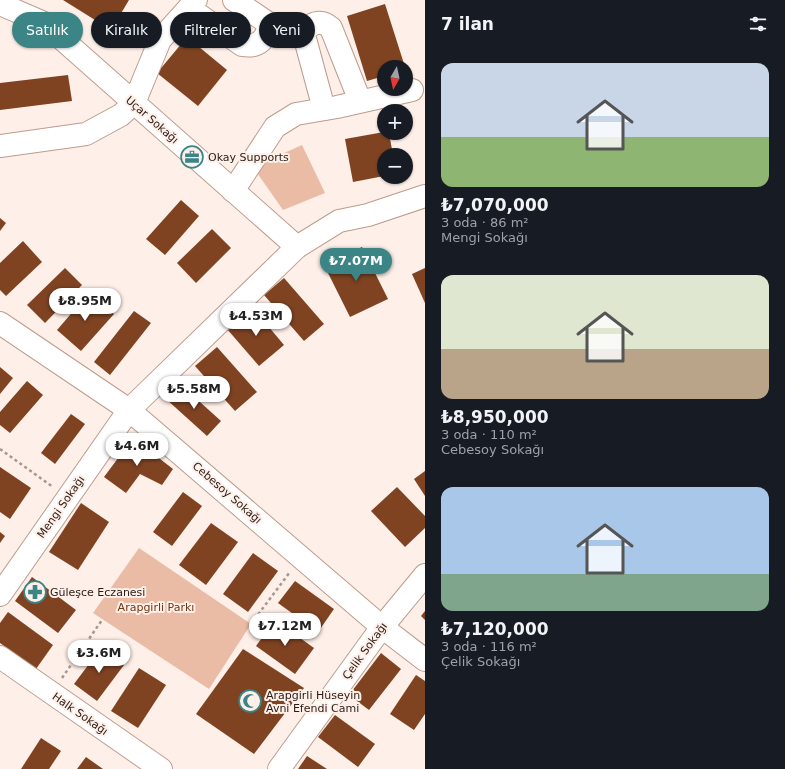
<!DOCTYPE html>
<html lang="tr">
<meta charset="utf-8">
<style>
:root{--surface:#171b24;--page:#20242c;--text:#f1f3f6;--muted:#9ea1a6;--accent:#3c8586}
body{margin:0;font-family:"DejaVu Sans",sans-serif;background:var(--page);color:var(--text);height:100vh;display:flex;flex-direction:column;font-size:15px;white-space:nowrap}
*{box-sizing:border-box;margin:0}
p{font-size:13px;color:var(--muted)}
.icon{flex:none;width:22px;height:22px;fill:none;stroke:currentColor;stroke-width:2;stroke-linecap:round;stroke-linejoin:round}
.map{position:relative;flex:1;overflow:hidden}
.details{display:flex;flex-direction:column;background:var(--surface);width:360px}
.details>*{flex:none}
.top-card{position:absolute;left:12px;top:12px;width:353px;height:36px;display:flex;gap:8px}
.needle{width:26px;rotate:189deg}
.fabs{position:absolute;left:377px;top:60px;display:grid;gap:8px}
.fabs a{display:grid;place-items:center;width:36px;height:36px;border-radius:50%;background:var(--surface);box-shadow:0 1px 3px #0004;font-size:20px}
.price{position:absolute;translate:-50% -34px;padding:0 9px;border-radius:14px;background:#fff;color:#222;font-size:13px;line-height:26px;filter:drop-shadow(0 1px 2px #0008)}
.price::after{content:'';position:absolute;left:50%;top:24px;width:12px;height:9px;margin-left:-6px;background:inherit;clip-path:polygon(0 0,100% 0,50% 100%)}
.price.on{background:var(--accent);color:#fff}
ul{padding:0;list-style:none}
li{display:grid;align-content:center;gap:8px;height:212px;padding:0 16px}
li span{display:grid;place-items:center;height:124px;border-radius:12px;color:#555}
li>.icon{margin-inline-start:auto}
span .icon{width:72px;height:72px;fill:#fffc;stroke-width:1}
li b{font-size:17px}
h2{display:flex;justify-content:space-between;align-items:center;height:48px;padding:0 16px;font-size:17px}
.chip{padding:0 14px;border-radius:18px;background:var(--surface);box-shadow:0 1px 3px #0004;font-size:14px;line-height:36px}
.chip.on{background:var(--accent);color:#fff}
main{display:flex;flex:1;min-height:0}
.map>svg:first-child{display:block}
</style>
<main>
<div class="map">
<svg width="425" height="769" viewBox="0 0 425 769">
<rect width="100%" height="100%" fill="#feefe8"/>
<g fill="#eabba5">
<path d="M302 145 325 193 283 210 253 167Z"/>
<path d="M139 548 251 624 209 689 93 613Z"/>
</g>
<g fill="#7f4322">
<path d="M63 0H129L111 30Z"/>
<path d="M385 4 405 67H384V76L367 81 347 16Z"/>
<path d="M187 37 227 70 198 106 157 73Z"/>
<path d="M68 75 72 101 0 110V83Z"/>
<path d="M384 132 389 133 393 155H384V176L353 182 345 139Z"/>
<path d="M181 200 199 216 165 255 146 239Z"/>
<path d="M0 218 6 223 0 231Z"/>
<path d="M212 229 231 248 196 283 177 263Z"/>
<path d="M23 241 42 262 6 296 0 290V263Z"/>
<path d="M362 247 388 299 350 317 324 265Z"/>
<path d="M65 268 82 285 45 323 27 305Z"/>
<path d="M425 268V303L412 274Z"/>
<path d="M284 278 324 324 304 341 264 295Z"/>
<path d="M89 293 114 314 81 351 57 330Z"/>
<path d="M253 308 284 345 259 366 227 329Z"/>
<path d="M134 311 151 323 110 375 94 362Z"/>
<path d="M217 347 257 392 235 411 195 366Z"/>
<path d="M0 367 13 378 0 394Z"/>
<path d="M27 381 43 395 10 433 0 425V412Z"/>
<path d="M180 384 221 421 207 436 166 399Z"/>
<path d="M71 414 85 424 55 464 41 453Z"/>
<path d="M133 438 173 469 162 485 140 474 126 493 104 477Z"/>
<path d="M0 467 31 488 10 519 0 512Z"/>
<path d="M425 471V496L414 479Z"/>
<path d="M397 487 425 516V528L405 547 371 511Z"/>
<path d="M183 492 202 506 172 546 153 532Z"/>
<path d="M81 503 109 522 78 570 49 552Z"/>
<path d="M211 523 238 542 206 585 179 565Z"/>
<path d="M0 532 5 536 0 543Z"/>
<path d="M253 553 278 571 248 612 223 594Z"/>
<path d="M32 577 76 610 58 633 15 601Z"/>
<path d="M295 581 334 609 318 632 278 603Z"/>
<path d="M425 611V620L421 616Z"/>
<path d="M8 612 53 645 36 669 0 643V623Z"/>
<path d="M275 620 314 648 295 674 256 646Z"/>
<path d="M101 648 124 665 97 701 74 684Z"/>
<path d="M243 649 304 688 254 754 196 714Z"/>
<path d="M381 653 401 669 369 710 349 695Z"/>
<path d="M139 668 166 685 138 728 111 711Z"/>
<path d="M416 675 425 681V714L414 730 390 714Z"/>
<path d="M335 715 375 744 358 767 318 737Z"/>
<path d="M41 738 61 751 49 769H21Z"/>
<path d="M307 756 327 769H298Z"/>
<path d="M86 757 103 769H77Z"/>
</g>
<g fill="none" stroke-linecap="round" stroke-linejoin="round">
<g stroke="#bd9c8c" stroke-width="24">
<g id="minor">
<path d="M0 4 44 23 297 247"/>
<path d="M189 8 242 45C258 48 268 39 268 23L234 0"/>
<path d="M324 109 304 35C309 22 321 19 331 28L360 101"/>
<path d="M0 146 86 134 121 115 134 103 160 40 196 0"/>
<path d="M233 191 275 127 296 114 337 107 412 90"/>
<path d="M0 323 129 410 382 627 425 660"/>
<path d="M0 595 129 410 297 247 339 221 368 215 425 196"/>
<path d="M0 657 161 769"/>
<path d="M279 769 382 627 425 575"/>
</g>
</g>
<g stroke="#a59790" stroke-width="2.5" stroke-dasharray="3 3" stroke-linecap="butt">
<path d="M0 449 53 487"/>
<path d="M251 624 290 572"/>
<path d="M62 678 102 620"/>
</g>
<use href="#minor" stroke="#fff" stroke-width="22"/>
</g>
<defs>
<g id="office-ring" transform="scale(1.15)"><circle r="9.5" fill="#feefe8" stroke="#3c8586" stroke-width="1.5"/><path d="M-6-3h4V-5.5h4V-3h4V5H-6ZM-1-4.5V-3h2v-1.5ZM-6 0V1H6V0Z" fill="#3c8586"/></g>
<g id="pharmacy-ring" transform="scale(1.15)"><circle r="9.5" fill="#feefe8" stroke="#3c8586" stroke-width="1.5"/><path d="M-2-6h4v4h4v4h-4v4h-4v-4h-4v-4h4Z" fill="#3c8586"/></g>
<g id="mosque-ring" transform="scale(1.15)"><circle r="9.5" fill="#feefe8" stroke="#3c8586" stroke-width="1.5"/><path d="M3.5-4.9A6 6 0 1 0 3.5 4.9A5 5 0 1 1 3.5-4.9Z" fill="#3c8586"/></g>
</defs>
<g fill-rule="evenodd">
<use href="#office-ring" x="192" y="157"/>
<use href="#pharmacy-ring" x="35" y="592"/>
<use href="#mosque-ring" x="250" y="701"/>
</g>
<g text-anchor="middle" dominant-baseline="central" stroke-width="4" stroke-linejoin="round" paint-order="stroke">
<g font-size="11" fill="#281c16" stroke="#feefe8">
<text transform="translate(152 120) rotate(41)">Uçar Sokağı</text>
<text transform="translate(227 493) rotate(41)">Cebesoy Sokağı</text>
<text transform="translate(61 507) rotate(-55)">Mengi Sokağı</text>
<text transform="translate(365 651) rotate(-54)">Çelik Sokağı</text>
<text transform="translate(80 714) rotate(35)">Halk Sokağı</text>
</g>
<g font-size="11" fill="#281c16" stroke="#feefe8" text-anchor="start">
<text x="208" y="157">Okay Supports</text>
<text x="50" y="592">Güleşce Eczanesi</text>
<text x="266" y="695">Arapgirli Hüseyin<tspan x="266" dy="13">Avni Efendi Cami</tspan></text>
</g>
<g font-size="11" fill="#743511" stroke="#feefe8">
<text x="156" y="607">Arapgirli Parkı</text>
</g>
</g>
</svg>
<div class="fabs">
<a><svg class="needle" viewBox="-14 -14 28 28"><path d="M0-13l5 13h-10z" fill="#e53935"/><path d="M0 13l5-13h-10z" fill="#9ea1a6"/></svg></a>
<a>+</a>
<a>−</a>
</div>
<b class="price on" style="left:356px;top:282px">₺7.07M</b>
<b class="price" style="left:85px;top:322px">₺8.95M</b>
<b class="price" style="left:256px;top:337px">₺4.53M</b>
<b class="price" style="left:194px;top:410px">₺5.58M</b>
<b class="price" style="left:137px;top:467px">₺4.6M</b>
<b class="price" style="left:285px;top:647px">₺7.12M</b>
<b class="price" style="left:99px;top:674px">₺3.6M</b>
<div class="top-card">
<a class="chip on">Satılık</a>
<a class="chip">Kiralık</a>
<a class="chip">Filtreler</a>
<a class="chip">Yeni</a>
</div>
</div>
<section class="details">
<h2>7 ilan<svg class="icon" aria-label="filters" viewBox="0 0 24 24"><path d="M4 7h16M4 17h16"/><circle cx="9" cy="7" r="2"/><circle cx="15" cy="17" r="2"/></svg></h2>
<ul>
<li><span style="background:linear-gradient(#c9d6e8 60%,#8fb573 0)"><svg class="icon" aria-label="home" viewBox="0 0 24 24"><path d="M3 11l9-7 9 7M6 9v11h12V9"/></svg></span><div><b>₺7,070,000</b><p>3 oda · 86 m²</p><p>Mengi Sokağı</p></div></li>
<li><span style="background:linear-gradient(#dfe7d0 60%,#b9a48a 0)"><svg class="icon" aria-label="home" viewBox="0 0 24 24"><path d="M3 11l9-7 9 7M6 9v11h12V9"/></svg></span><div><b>₺8,950,000</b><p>3 oda · 110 m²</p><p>Cebesoy Sokağı</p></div></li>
<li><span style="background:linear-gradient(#a9c7e8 70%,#7fa58c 0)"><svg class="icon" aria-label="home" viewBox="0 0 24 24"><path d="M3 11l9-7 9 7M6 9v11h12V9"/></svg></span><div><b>₺7,120,000</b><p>3 oda · 116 m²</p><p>Çelik Sokağı</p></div></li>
</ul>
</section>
</main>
